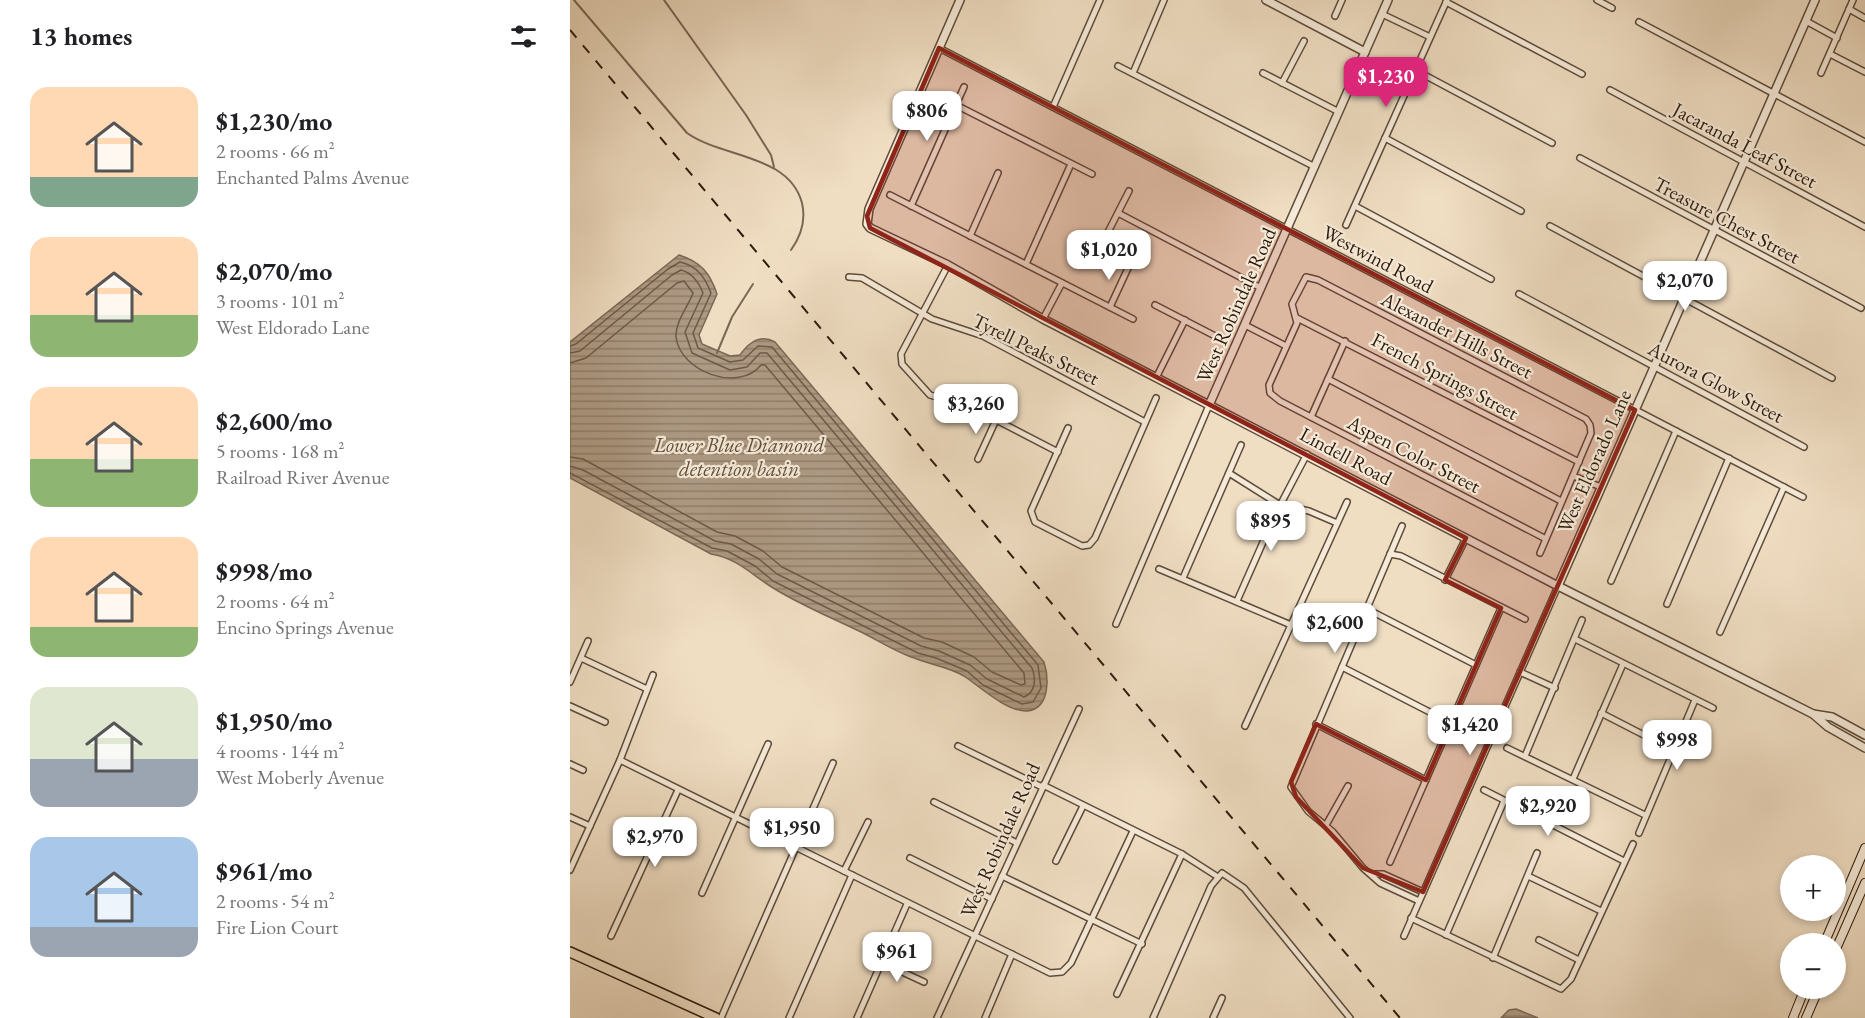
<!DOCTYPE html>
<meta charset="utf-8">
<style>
:root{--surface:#fff;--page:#f2f2f2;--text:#202124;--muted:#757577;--accent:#db2777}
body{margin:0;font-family:"EB Garamond",serif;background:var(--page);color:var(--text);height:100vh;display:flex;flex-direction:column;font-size:22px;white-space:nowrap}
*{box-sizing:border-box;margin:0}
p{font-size:20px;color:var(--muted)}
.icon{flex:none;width:33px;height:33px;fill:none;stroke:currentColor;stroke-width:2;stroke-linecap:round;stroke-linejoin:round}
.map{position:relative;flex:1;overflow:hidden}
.details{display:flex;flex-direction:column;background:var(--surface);width:570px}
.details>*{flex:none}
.tools{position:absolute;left:1210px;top:855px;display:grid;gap:12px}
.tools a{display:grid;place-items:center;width:66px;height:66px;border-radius:50%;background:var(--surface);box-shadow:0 3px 9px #0003;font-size:30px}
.price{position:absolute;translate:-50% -51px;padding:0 14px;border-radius:12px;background:#fff;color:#222;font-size:20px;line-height:39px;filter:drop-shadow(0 2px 3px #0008)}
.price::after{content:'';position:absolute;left:50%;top:36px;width:18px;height:14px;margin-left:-9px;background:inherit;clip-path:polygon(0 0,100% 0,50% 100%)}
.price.selected{background:var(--accent);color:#fff}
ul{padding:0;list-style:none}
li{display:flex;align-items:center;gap:18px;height:150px;padding:0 30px}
li span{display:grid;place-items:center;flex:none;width:168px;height:120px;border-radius:18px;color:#555}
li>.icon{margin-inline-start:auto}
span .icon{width:72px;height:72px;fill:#fffc;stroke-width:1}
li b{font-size:26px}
h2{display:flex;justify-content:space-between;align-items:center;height:72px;padding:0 30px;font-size:26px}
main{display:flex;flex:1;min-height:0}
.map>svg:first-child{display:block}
</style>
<main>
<section class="details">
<h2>13 homes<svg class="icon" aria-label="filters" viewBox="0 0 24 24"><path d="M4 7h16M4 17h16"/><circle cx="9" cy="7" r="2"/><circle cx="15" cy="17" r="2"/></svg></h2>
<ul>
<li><span style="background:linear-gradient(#ffd9b3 75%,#7fa58c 0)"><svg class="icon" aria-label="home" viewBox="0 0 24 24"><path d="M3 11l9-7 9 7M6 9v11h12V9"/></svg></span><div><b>$1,230/mo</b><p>2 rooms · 66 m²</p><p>Enchanted Palms Avenue</p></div></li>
<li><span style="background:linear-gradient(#ffd9b3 65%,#8fb573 0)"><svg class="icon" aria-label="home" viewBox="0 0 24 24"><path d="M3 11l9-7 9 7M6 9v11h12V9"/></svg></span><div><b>$2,070/mo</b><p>3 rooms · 101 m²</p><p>West Eldorado Lane</p></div></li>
<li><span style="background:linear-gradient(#ffd9b3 60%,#8fb573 0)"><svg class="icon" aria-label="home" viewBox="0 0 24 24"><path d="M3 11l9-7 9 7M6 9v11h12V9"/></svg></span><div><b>$2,600/mo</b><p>5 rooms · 168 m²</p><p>Railroad River Avenue</p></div></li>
<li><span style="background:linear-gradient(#ffd9b3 75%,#8fb573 0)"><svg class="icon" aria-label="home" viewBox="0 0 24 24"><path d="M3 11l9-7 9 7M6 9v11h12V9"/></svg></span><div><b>$998/mo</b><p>2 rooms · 64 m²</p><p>Encino Springs Avenue</p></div></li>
<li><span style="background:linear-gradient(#dfe7d0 60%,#9aa5b1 0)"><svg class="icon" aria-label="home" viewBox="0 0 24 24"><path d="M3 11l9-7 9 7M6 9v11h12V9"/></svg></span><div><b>$1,950/mo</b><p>4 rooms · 144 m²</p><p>West Moberly Avenue</p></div></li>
<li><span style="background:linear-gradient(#a9c7e8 75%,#9aa5b1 0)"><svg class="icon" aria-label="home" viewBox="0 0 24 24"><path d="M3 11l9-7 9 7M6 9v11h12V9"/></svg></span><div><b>$961/mo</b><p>2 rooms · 54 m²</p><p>Fire Lion Court</p></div></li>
</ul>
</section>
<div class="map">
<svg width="1295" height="1018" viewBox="0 0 1295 1018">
<defs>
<pattern id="water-rules" width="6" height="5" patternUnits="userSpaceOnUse" patternTransform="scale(1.5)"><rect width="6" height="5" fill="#ae9b85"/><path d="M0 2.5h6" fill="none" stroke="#8e7e6b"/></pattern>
</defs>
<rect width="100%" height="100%" fill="#f0dec3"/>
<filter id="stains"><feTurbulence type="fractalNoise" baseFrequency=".00333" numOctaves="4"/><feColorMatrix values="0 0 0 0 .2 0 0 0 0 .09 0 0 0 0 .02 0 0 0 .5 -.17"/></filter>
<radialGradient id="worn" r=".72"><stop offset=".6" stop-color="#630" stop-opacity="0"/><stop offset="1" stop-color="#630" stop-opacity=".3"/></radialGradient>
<g fill="url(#water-rules)" stroke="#7a6755" stroke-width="1.5">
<path d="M109 255C131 262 140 273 147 294L129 335 132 344 160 356 170 355C179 342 191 334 205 342L474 662C479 678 480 709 457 711 437 712 409 686 394 676 379 667 362 665 347 659 327 653 308 640 289 631 260 617 228 604 200 586 180 573 166 558 141 554L0 478V342Z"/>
<path d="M946 1009 968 1018H931L939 1010Z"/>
</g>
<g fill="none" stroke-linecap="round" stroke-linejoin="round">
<g stroke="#6e5a48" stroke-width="1.5">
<path d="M0 346 6 344 98 269 110 262C127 266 135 277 141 293L123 333 128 348 160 362 173 360 188 346 202 347 468 665 471 688 463 702 452 704 413 685 397 671 366 658 348 653 203 581 185 566 157 551 142 548 0 473"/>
<path d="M0 353 10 351 102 275 111 270C123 273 129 283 133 293L115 332 122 353 160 370 177 367 190 353H197L462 668C466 679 466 692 454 697L417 679 400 665 369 651 351 646 207 574 189 559 161 544 145 541 13 470 0 466"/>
<path d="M0 363 16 358 107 283 114 281 123 293C118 307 105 322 106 337 110 372 169 393 191 365H195L454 673 455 684 451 685 422 672 404 657 372 642 354 638 212 567 193 551 165 536 147 532 13 459 0 457"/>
</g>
<g stroke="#7a6755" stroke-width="2">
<path d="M4 0 117 133C152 158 219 154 232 203 236 220 231 236 221 250"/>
<path d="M94 0 176 115 201 155 204 167"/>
<path d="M147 353 162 317 183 284"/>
</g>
<g stroke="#5e4b3a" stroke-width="8">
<g id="minor">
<path d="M1027 0 1042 8"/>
<path d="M876 2 1012 74"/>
<path d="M1279 9 1295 18"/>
<path d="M812 14 860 37"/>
<path d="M765 16 772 0"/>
<path d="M1236 21 1267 38"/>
<path d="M1069 22 1295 142"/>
<path d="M369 48 1233 497"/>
<path d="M1260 54 1295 72"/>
<path d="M548 66 745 167"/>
<path d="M845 70 982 143"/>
<path d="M563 73 594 0"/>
<path d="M693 73 769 112"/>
<path d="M1251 73 1283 0"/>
<path d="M712 83 734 41"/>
<path d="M1040 90 1295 227"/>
<path d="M386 105 522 174"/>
<path d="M483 107 530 0"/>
<path d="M815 138 951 211"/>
<path d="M1010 158 1291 308"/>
<path d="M320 195 563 319"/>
<path d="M341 206 394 87"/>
<path d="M785 206 921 279"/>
<path d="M548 213 691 288"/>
<path d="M776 225 877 0"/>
<path d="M980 226 1262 378"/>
<path d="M400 236 428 173"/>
<path d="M535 238 559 191"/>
<path d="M456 264 501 164"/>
<path d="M378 265 331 354 332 364 360 395 405 409 488 452"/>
<path d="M279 277 292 278 362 319 413 336 575 422"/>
<path d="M949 294 1234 447"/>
<path d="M585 305 647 337"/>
<path d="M540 307 559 266"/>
<path d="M727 318 1009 462"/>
<path d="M473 319 492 283"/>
<path d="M675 325 716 346"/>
<path d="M587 376 615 320"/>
<path d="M758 379 991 501"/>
<path d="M741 417 775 341"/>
<path d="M498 428 461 511 465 522 512 546 519 545 525 538 586 398"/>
<path d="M408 459 426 420"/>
<path d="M659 473 710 505 739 511 767 523"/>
<path d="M1003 476 1031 487"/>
<path d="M832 526 721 787 738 811 763 832 793 868 810 883 849 901"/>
<path d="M970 553 1021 433 1020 425 1016 419 748 280 736 277 722 304 727 323 699 385 700 393 710 401 976 539"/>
<path d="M820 554 831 556 955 619"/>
<path d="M589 569 721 625"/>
<path d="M613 578 671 445"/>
<path d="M875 580 896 538"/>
<path d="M1041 581 1106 431"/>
<path d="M667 601 705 515 737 454"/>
<path d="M1097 604 1159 458"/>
<path d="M797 609 906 665"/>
<path d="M546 624 640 403"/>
<path d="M1150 632 1214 487"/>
<path d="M1005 639 1143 708"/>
<path d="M11 658 77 689"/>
<path d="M772 667 881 723"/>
<path d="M950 672 985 688"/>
<path d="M0 682 18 641"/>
<path d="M0 706 35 722"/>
<path d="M1031 713 1103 750"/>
<path d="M746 724 856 780"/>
<path d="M675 726 777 502"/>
<path d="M388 746 472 787"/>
<path d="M937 748 1075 815"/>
<path d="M955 756 1012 620"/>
<path d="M50 760 480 973 492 972 501 963 563 831"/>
<path d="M0 764 13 770"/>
<path d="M1003 779 1053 664"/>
<path d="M473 785 612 854 648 877"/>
<path d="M914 790 1054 861"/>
<path d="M364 802 447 843"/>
<path d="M0 817 20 826"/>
<path d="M756 825 778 786"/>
<path d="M1069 833 1125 700"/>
<path d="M340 858 422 899"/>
<path d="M486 861 513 806"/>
<path d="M820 862 931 608"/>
<path d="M0 870 50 760 83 675"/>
<path d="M274 871 298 822"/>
<path d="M803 874H813L853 892"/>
<path d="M432 876 572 944"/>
<path d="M958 876 1031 911"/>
<path d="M132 893 198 744"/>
<path d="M841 918 991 989 1001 979 1063 844"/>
<path d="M876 935 934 801"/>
<path d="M41 936 108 790"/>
<path d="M834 936 988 586"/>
<path d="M969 940 1009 960"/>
<path d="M923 958 967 853"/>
<path d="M311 962 354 982"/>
<path d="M547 994 612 854"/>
<path d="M151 1018 263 763"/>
<path d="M219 1018 282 875"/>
<path d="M287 1018 337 904"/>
<path d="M367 1018 509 709"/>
<path d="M415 1018 442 954"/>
<path d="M583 1018 641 886 652 873 674 888 780 1018"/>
<path d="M643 1018 652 998"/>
</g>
</g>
<g stroke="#5e4b3a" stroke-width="10">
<g id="tertiary">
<path d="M390 0 299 209 297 224 300 228 378 265 473 319 988 586 1243 714 1258 727 1295 748"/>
<path d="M696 0 795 52"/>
<path d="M640 403 818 0"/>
<path d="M988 586 1245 0"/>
<path d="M1243 714 1262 717 1295 735"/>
</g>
</g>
<g stroke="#2d1a0c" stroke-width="10">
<g id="secondary">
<path d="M1254 944 1295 848"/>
<path d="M1266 949 1295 883"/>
<path d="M1223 1018 1235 988"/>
<path d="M1236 1018 1249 988"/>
</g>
</g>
<g stroke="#2d1a0c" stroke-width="12">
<path id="primary" d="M0 952 146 1018"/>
</g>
<use href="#minor" stroke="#f5ead8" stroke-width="5"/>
<use href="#tertiary" stroke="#f5ead8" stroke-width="7"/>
<use href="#secondary" stroke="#f5ead8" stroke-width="8"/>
<use href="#primary" stroke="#f0dec3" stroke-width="9"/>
<path stroke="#2d1a0c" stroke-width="2" stroke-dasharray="10 10" stroke-linecap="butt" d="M0 30 830 1018"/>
</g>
<path fill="#8f2418" fill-opacity="0.2" stroke="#8f2418" stroke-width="4.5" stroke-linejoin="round" d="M369 48 1065 410 853 892 793 868 726 797 721 782 746 724 856 780 931 608 875 580 896 538 300 228 297 216Z"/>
<g text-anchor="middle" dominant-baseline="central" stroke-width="4.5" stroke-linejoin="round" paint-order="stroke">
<g font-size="20" fill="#2d1a0c" stroke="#f5ead8">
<text transform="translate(1175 145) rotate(28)">Jacaranda Leaf Street</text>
<text transform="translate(1157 220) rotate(28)">Treasure Chest Street</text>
<text transform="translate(808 259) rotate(28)">Westwind Road</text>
<text transform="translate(666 305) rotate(-66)">West Robindale Road</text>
<text transform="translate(887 335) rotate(27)">Alexander Hills Street</text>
<text transform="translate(466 349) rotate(26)">Tyrell Peaks Street</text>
<text transform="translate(875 376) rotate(28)">French Springs Street</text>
<text transform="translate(1146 382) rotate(28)">Aurora Glow Street</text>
<text transform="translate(844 454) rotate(27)">Aspen Color Street</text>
<text transform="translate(776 456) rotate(28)">Lindell Road</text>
<text transform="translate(1024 461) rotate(-66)">West Eldorado Lane</text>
<text transform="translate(430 840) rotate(-66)">West Robindale Road</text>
</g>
<g font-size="21" font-style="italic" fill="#614e3c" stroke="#f5ead8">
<text x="169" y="444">Lower Blue Diamond<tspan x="169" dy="24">detention basin</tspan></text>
</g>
</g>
<rect width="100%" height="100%" filter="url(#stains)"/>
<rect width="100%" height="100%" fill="url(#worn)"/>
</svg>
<div class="tools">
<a>+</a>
<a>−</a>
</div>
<b class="price selected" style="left:816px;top:108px">$1,230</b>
<b class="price" style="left:357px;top:142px">$806</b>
<b class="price" style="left:539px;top:281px">$1,020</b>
<b class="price" style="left:1115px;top:312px">$2,070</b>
<b class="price" style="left:406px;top:435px">$3,260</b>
<b class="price" style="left:701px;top:552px">$895</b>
<b class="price" style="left:765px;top:654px">$2,600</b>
<b class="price" style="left:900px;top:756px">$1,420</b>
<b class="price" style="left:1107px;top:771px">$998</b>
<b class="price" style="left:978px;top:837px">$2,920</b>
<b class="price" style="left:222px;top:859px">$1,950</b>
<b class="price" style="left:85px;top:868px">$2,970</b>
<b class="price" style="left:327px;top:983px">$961</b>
</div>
</main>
